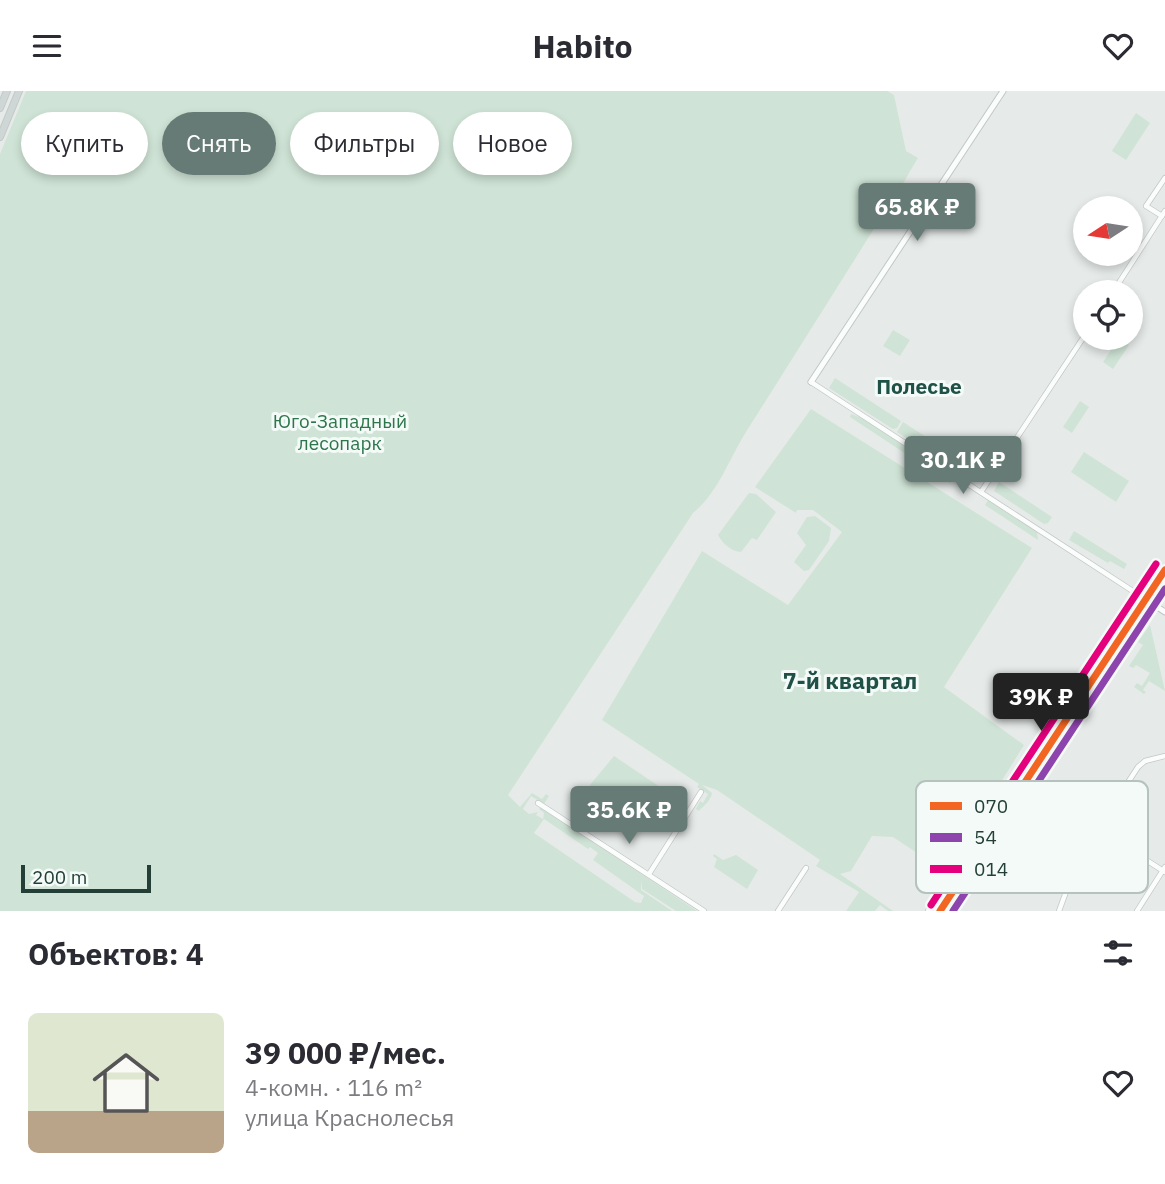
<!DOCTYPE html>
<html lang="ru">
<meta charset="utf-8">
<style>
:root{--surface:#fff;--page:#f7f7f7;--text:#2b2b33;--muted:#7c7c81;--line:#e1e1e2;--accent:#677b76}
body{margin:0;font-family:"IBM Plex Sans",sans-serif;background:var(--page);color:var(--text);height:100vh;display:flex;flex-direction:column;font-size:26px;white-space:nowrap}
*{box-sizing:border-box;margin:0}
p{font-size:23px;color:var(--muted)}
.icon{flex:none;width:38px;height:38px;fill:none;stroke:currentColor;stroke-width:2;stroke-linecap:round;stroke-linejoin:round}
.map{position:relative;height:820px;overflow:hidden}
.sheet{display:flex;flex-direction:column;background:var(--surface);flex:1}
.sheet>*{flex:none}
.guide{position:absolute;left:21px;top:21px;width:700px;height:63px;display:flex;gap:14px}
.needle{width:46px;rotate:258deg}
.tools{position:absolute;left:1073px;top:105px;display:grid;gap:14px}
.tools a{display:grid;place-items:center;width:70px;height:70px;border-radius:50%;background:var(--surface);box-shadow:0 4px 10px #0003;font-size:35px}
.scale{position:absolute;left:21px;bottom:18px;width:130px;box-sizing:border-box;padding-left:7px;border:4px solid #233f38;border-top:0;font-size:19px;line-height:24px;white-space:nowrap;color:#233f38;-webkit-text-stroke:5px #f4faf7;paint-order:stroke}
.price{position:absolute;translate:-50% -60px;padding:0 16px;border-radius:7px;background:var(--accent);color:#fff;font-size:23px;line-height:46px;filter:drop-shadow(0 2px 4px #0008)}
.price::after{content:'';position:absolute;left:50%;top:42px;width:21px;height:16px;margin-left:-10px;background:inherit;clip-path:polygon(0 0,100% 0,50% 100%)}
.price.active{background:#222;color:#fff}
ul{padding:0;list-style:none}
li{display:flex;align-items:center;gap:21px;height:175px;padding:0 28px}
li+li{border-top:2px solid var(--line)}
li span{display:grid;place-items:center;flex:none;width:196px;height:140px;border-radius:10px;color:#555}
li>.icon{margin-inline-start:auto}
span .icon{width:84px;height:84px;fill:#fffc;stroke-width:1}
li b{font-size:30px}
h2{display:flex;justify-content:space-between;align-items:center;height:84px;padding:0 28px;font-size:30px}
.chip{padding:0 24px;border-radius:32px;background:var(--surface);box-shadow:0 4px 10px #0003;font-size:24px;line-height:63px}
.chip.active{background:var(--accent);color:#fff}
header{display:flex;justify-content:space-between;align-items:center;height:91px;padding:0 28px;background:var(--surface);font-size:32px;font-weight:700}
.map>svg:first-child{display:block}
</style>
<header><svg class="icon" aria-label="menu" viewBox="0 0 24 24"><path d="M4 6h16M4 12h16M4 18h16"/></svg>Habito<svg class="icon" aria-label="heart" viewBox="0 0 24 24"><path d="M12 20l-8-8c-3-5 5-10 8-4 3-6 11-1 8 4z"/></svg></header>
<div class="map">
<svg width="1165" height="820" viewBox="0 0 1165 820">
<rect width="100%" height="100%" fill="#e6ebe9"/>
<g fill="#cfe4d6" fill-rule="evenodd">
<path d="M26 0H887L894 4 906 60 918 67C904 89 891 117 875 136 832 205 789 273 746 341 729 368 718 402 693 422L508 704 520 716 532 702 542 708 546 703 549 705 544 713 531 705 523 718 529 723 538 721 536 724 543 728 544 722 539 718 541 716 697 820H676L642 798 641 788V799L672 820H0V63ZM544 728 588 758 590 756 598 762 593 769 644 805 641 812 635 811 534 742Z"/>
<path d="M1136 22 1150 32 1126 69 1112 60Z"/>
<path d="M893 239 910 249 900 265 883 255Z"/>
<path d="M1119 247 1129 254 1113 278 1103 271Z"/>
<path d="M835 287 901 330 897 337 893 338 829 297Z"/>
<path d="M1080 310 1089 316 1072 342 1063 336Z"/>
<path d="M811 318 1032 457 944 596 1024 654 947 778 925 765 923 766 893 746 872 745 851 780 840 783 893 820H888L880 814 875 820H846L859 801 816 775 820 769 717 699 702 694 712 702C711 710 703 715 699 720L696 718 700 710 703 712 708 703 697 696 699 693 602 629 702 460 788 514 842 441 813 419H797L796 422 755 396Z"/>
<path d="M851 323 864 328 953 387 950 392 850 326Z"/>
<path d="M903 331 963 370 956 380 897 341Z"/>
<path d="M1084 361 1129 390 1116 411 1071 381Z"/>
<path d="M999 391 1052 426 1048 432 1044 433 994 400Z"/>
<path d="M749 402 756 403 776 421 757 449 752 447 741 461C732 461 722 452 718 444Z"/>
<path d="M988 409 1037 441 1038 449 985 414Z"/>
<path d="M815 425 831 437 829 450 809 479 804 480 794 471 806 454 797 442 807 426Z"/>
<path d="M1074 440 1127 473 1124 478 1110 470 1108 472 1069 449Z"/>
<path d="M1150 534 1165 600 1149 590 1143 599 1146 601 1144 603 1134 596 1137 592 1142 595 1150 582 1136 574 1133 577 1129 575 1143 554 1138 551Z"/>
<path d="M1063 619 1066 621 934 820 1059 628Z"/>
<path d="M614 665 663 698V701L658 710 640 698 633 708 651 722 645 731 641 732 591 697 590 694Z"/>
<path d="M714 763 723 769 736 764 758 779 747 798 714 776 717 768 713 765Z"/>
</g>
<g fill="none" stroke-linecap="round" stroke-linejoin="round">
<g stroke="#c3c8c6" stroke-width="6">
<g id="street">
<path d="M1162 125 1146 115 1165 87"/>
<path d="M1113 201 1165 120"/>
<path d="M811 291 1145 508"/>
<path d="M981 401 1085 244"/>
<path d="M1032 696 1165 781"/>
<path d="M538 712 704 820"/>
<path d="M649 783 701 701"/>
<path d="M778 820 806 777"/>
<path d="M928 820 1104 555 1119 550"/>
<path d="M1059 820 1078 768 1138 676 1145 670 1165 665"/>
<path d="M1137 820 1165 776"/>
</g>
</g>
<g stroke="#c1c9c6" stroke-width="7">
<g id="secondary">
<path d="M811 291 1003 0"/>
<path d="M1151 512 1165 521"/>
<path d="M940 820 1165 479"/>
<path d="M950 820 1165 493"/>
</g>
</g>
<g stroke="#c2cac8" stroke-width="8">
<g id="primary">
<path d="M0 17 7 0"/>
<path d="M0 46 19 0"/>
</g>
</g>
<use href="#street" stroke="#fbfcfc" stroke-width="4.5"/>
<use href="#secondary" stroke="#fbfcfc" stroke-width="5"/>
<use href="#primary" stroke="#ced7d5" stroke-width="6"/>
<g stroke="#f4faf7" stroke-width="12">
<path id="bus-1" d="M940 820 1165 479"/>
</g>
<g stroke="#f4faf7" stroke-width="12">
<path id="bus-2" d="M953 820 1165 498"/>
</g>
<g stroke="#f4faf7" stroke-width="12">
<path id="bus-3" d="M931 814 1156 473"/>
</g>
<use href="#bus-1" stroke="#f26522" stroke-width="7"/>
<use href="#bus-2" stroke="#8e44ad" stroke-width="7"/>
<use href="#bus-3" stroke="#e5007d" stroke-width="7"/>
</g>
<g text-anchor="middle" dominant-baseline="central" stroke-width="6" stroke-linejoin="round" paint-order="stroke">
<g font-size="19" fill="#2d764b" stroke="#f4faf7">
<text x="340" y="330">Юго-Западный<tspan x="340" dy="22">лесопарк</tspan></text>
</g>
<g font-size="21" font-weight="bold" fill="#1f5146" stroke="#f4faf7">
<text x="919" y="295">Полесье</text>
</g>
<g font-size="23" font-weight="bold" fill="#1f5146" stroke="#f4faf7">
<text x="850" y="589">7-й квартал</text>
</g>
</g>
<rect x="916" y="690" width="232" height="112" rx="10" fill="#f4faf7" stroke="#b5c2be" stroke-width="2"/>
<rect x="930" y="711" width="32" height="8" fill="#f26522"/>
<rect x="930" y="742" width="32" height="9" fill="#8e44ad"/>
<rect x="930" y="774" width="32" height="8" fill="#e5007d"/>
<g font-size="19" fill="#233f38">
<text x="974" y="722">070</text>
<text x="974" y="753">54</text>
<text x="974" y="785">014</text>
</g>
</svg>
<div class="tools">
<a><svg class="needle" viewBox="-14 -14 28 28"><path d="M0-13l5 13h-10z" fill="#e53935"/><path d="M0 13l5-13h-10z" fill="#7c7c81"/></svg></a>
<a><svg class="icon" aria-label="locate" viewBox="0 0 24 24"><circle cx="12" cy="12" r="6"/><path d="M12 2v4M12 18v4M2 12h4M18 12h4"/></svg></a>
</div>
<div class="scale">200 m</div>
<b class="price" style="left:917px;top:152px">65.8K ₽</b>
<b class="price" style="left:963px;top:405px">30.1K ₽</b>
<b class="price active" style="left:1041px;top:642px">39K ₽</b>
<b class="price" style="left:629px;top:755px">35.6K ₽</b>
<div class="guide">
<a class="chip">Купить</a>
<a class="chip active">Снять</a>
<a class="chip">Фильтры</a>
<a class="chip">Новое</a>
</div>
</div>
<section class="sheet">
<h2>Объектов: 4<svg class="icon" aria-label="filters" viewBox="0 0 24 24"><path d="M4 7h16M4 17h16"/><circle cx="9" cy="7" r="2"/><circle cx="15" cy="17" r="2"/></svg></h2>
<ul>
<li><span style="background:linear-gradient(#dfe7d0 70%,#b9a48a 0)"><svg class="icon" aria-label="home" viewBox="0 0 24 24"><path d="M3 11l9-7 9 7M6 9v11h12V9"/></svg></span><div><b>39 000 ₽/мес.</b><p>4-комн. · 116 m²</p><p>улица Краснолесья</p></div><svg class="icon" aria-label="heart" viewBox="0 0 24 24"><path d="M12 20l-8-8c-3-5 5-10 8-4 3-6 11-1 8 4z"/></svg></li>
</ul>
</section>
